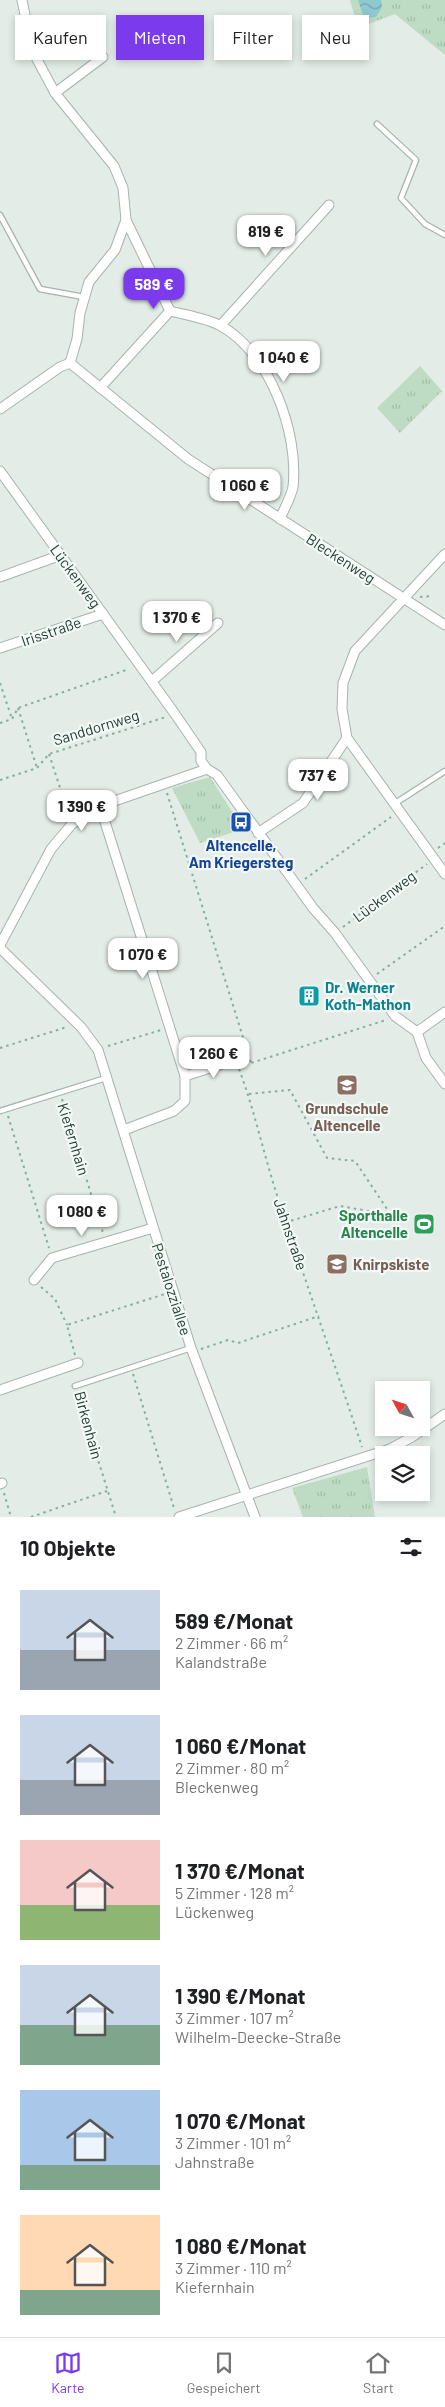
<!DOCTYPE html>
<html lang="de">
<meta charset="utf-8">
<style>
:root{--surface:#fff;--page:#f2f2f2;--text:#202124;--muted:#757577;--line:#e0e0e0;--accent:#7c3aed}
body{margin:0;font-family:Barlow,sans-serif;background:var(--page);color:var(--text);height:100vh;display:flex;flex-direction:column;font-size:19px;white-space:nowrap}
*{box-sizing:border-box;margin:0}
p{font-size:16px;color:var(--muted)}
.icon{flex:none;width:28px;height:28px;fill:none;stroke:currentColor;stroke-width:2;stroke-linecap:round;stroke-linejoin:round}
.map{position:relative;height:1517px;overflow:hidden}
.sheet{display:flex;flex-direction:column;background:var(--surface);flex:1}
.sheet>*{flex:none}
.top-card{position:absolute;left:15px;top:15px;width:415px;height:45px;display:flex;gap:10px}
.needle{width:32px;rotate:310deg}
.tools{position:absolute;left:375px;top:1381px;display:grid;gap:10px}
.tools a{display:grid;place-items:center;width:55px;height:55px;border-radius:0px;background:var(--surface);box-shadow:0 2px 8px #0003;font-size:25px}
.price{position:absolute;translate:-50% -42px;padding:0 11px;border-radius:10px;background:#fff;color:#222;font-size:16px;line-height:32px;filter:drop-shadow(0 1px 2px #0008)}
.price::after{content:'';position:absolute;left:50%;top:30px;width:15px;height:11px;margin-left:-8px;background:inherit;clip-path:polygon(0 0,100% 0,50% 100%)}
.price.current{background:var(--accent);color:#fff}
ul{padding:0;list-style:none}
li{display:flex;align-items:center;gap:15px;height:125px;padding:0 20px}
li span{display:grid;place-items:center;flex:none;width:140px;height:100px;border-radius:0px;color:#555}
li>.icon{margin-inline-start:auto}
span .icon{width:60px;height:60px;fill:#fffc;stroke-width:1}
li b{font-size:21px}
h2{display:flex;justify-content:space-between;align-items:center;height:60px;padding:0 20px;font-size:21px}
.tag{padding:0 18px;border-radius:0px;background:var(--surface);box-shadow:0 2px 8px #0003;font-size:18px;line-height:45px}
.tag.current{background:var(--accent);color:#fff}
.tabs{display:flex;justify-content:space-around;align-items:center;height:70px;border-top:1px solid var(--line);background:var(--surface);font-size:14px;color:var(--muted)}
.tabs a{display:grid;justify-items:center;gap:2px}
.tabs .current{color:var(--accent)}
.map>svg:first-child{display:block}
</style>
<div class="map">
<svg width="445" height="1517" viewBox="0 0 445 1517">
<defs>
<pattern id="grass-tufts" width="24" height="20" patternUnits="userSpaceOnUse" patternTransform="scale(1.25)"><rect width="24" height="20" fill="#bddcc3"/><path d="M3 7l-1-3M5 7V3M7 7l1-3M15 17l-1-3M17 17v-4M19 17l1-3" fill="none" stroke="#a2bea8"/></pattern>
<pattern id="water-waves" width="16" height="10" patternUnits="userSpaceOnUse" patternTransform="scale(1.25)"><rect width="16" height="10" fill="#8dc9cf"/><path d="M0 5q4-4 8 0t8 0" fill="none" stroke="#73a4a9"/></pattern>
</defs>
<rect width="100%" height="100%" fill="#e3ece7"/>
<g fill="url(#grass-tufts)">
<path d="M350 0H445V55L395 14 358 28Z"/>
<path d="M420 366 442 391 400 433 377 408Z"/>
<path d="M210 777 243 829 200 843 172 788Z"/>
<path d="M367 1467 375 1517H303L292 1488Z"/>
</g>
<path fill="url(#water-waves)" d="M358 0H381L382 7 376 17 364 18Z"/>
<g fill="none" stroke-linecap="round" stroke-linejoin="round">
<g stroke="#a6b4ae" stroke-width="7">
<g id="lane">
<path d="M377 124 416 160 401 198 425 224 445 235"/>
<path d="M0 215 40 289 84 297"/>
<path d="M394 804 445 771"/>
<path d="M0 1111 106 1078"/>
<path d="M75 1386 191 1348"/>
</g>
</g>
<g stroke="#a6b4ae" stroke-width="11">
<g id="street">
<path d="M22 0 32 50 55 93 114 166 123 188 126 220 170 311 100 388"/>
<path d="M55 93 103 57"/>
<path d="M170 311C186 315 207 318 221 326 270 353 299 433 293 487 291 497 284 509 280 519"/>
<path d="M221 325 329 205"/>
<path d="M70 363 188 459 445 625"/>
<path d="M70 363 77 339 80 313 89 282 115 250 126 220"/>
<path d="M0 409 60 367 70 363"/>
<path d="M0 471 175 714 201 752V761L207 769 217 775 313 908 335 933 395 1016 417 1032 426 1058 445 1084"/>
<path d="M445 554 355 651 343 683 342 709 347 738 445 874"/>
<path d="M0 577 61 555"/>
<path d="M0 648 103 614"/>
<path d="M152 681 218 623"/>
<path d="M100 806 185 1076V1101L174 1111 124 1130"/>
<path d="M258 833 303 803 347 738"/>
<path d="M0 945 51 849 72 824 100 806 207 769"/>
<path d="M0 948 81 1027 98 1050 191 1348 255 1517"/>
<path d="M417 1032 445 1012"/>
<path d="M185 1076 235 1060"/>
<path d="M34 1280 52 1258 153 1228"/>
<path d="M0 1390 78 1363"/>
<path d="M0 1484 2 1483"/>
<path d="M179 1517 390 1449 412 1437 445 1414"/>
</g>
</g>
<g stroke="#85ae9e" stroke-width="2" stroke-dasharray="2.5 4" stroke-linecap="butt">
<path d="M420 597 433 596"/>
<path d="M0 683 12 719"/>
<path d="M18 708 37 768"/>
<path d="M0 723 12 719 18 708 129 669"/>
<path d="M49 754 69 815"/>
<path d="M0 780 37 768 49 754 166 717"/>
<path d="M167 793 251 1063"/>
<path d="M438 848 445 843"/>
<path d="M305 879 391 817"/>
<path d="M343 927 427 864"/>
<path d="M377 974 445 926"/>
<path d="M108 1046 161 1030"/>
<path d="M0 1048 67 1027"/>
<path d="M245 1062 251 1063 386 1020"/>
<path d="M239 1069C254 1109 263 1151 276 1192 304 1277 334 1362 362 1447"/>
<path d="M249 1094 290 1090 327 1158 355 1161 391 1215 340 1206 287 1222"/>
<path d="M62 1099 103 1233"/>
<path d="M8 1116 49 1248"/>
<path d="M41 1287 55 1299 67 1325"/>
<path d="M201 1349 228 1340 238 1343 319 1316"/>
<path d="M75 1355 67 1325 165 1294"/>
<path d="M133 1374 174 1508"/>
<path d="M77 1393 116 1517"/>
<path d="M4 1493 11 1517"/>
<path d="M31 1517 107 1491"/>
</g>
<use href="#lane" stroke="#fff" stroke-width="4.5"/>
<use href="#street" stroke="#fff" stroke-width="9"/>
</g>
<defs>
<g id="bus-square" transform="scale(1.125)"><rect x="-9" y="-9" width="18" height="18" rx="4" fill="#1a4fb4" stroke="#f3f9f6"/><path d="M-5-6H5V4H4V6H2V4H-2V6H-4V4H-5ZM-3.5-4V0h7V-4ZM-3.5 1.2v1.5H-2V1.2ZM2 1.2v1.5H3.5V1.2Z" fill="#fff"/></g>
<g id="building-square" transform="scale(1.125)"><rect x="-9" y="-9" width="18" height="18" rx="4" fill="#0f9aa8" stroke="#f3f9f6"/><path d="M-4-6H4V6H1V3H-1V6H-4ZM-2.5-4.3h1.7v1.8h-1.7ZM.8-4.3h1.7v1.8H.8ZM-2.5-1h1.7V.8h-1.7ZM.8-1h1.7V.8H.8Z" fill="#fff"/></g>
<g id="school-square" transform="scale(1.125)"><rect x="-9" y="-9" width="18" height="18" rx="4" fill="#8d6e63" stroke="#f3f9f6"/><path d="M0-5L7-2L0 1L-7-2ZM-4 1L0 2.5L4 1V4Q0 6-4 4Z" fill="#fff"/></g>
<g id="stadium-square" transform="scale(1.125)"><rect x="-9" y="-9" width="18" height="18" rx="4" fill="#2e9e5b" stroke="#f3f9f6"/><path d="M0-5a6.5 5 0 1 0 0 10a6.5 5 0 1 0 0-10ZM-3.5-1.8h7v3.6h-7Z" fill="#fff"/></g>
</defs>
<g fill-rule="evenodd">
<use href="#bus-square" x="241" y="822"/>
<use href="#building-square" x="309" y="996"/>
<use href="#school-square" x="347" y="1085"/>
<use href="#stadium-square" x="424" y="1224"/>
<use href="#school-square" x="337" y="1264"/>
</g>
<g text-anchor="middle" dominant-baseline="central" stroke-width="4.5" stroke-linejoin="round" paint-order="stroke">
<g font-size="15" fill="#233d34" stroke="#f3f9f6">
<text transform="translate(341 558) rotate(33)">Bleckenweg</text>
<text transform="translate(76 576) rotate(54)">Lückenweg</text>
<text transform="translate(51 631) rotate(-19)">Irisstraße</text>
<text transform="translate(96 727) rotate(-17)">Sanddornweg</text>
<text transform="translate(384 896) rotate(-37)">Lückenweg</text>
<text transform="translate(74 1139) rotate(73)">Kiefernhain</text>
<text transform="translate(291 1234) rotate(71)">Jahnstraße</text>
<text transform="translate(172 1289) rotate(72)">Pestalozziallee</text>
<text transform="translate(89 1425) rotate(75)">Birkenhain</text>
</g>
<g font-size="15" font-weight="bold" fill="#164399" stroke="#f3f9f6">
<text x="241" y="845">Altencelle,<tspan x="241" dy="17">Am Kriegersteg</tspan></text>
</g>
<g font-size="15" font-weight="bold" fill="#0d838f" stroke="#f3f9f6" text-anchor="start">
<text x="325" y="987">Dr. Werner<tspan x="325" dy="17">Koth-Mathon</tspan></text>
</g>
<g font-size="15" font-weight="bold" fill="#785e54" stroke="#f3f9f6">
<text x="347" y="1108">Grundschule<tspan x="347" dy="17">Altencelle</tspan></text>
<text x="353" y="1264" text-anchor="start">Knirpskiste</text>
</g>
<g font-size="15" font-weight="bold" fill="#27864d" stroke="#f3f9f6" text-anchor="end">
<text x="408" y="1215">Sporthalle<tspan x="408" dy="17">Altencelle</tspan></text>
</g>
</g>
</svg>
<div class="tools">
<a><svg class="needle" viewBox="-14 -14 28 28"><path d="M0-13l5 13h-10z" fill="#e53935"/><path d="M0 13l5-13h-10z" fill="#757577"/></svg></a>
<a><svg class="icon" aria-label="layers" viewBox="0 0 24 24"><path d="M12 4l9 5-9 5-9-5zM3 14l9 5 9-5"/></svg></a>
</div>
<b class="price" style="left:266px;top:257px">819 €</b>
<b class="price current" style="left:154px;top:310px">589 €</b>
<b class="price" style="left:284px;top:383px">1 040 €</b>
<b class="price" style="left:245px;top:511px">1 060 €</b>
<b class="price" style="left:177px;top:643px">1 370 €</b>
<b class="price" style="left:318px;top:801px">737 €</b>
<b class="price" style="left:82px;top:832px">1 390 €</b>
<b class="price" style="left:143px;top:980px">1 070 €</b>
<b class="price" style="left:214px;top:1079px">1 260 €</b>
<b class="price" style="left:82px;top:1237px">1 080 €</b>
<div class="top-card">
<a class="tag">Kaufen</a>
<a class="tag current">Mieten</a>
<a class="tag">Filter</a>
<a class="tag">Neu</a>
</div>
</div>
<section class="sheet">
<h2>10 Objekte<svg class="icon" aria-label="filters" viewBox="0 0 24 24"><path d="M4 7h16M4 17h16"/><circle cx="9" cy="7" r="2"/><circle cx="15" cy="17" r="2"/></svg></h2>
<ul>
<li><span style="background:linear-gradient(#c9d6e8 60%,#9aa5b1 0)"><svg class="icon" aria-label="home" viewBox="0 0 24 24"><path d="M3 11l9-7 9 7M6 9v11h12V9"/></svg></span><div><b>589 €/Monat</b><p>2 Zimmer · 66 m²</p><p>Kalandstraße</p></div></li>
<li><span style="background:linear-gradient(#c9d6e8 65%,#9aa5b1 0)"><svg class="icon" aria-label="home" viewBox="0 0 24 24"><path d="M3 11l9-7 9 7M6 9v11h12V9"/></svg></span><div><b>1 060 €/Monat</b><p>2 Zimmer · 80 m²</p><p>Bleckenweg</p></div></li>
<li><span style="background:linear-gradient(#f6c9c9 65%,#8fb573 0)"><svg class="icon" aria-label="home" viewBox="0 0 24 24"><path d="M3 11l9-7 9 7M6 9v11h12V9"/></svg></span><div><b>1 370 €/Monat</b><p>5 Zimmer · 128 m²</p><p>Lückenweg</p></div></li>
<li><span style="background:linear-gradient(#c9d6e8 60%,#7fa58c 0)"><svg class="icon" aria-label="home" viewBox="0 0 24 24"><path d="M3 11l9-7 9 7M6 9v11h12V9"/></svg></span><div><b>1 390 €/Monat</b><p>3 Zimmer · 107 m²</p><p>Wilhelm-Deecke-Straße</p></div></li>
<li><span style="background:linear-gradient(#a9c7e8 75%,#7fa58c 0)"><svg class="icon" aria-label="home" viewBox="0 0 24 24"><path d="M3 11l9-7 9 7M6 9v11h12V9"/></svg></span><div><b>1 070 €/Monat</b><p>3 Zimmer · 101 m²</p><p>Jahnstraße</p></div></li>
<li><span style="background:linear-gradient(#ffd9b3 75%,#7fa58c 0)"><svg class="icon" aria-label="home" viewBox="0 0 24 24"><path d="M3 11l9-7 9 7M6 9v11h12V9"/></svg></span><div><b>1 080 €/Monat</b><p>3 Zimmer · 110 m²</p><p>Kiefernhain</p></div></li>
</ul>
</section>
<nav class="tabs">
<a class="current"><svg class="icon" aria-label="map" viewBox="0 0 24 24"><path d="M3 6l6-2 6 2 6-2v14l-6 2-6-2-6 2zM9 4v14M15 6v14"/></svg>Karte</a>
<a><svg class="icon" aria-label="saved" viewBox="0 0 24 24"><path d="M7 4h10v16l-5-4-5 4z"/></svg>Gespeichert</a>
<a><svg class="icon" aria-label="home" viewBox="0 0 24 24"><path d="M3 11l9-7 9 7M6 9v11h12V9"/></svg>Start</a>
</nav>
